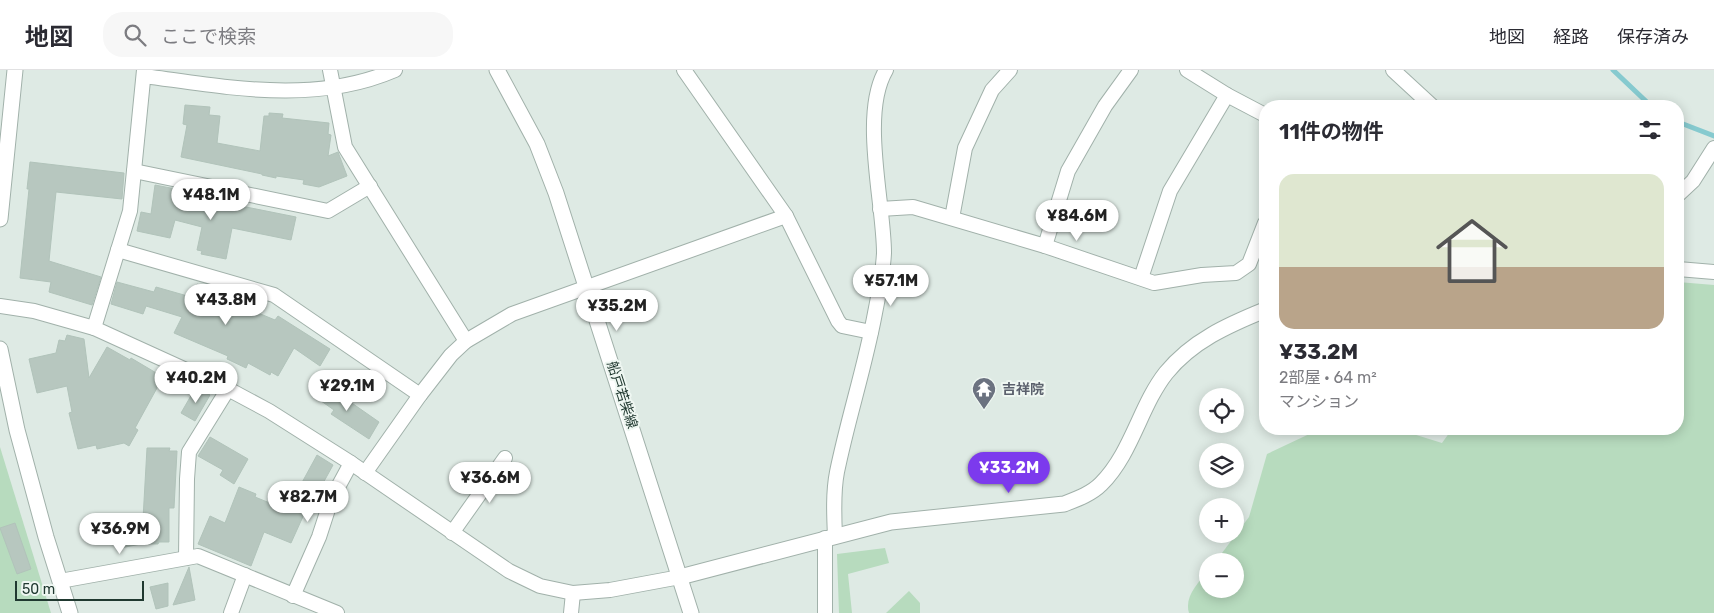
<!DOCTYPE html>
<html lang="ja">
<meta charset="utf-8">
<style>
:root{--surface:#fff;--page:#f7f7f7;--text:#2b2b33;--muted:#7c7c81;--line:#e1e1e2;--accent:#7c3aed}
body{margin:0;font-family:Rubik,"Noto Sans JP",sans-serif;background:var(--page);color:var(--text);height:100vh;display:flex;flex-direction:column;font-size:19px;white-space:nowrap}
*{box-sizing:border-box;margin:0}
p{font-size:16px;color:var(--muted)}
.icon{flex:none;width:28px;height:28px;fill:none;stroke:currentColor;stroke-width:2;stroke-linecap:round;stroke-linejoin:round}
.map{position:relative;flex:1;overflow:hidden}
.details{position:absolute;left:1259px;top:30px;width:425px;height:335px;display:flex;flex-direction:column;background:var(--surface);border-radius:20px;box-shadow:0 2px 12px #0003}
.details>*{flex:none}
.tools{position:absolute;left:1199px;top:318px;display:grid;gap:10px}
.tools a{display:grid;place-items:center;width:45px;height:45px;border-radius:50%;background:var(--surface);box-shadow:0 2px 12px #0003;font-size:25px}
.scale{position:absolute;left:15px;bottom:12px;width:129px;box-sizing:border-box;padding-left:5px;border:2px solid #203930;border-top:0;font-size:14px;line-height:18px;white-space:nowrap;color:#203930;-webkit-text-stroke:4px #eff7f2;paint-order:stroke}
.price{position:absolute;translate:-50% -42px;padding:0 11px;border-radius:18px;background:#fff;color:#222;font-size:16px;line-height:32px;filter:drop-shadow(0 1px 2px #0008)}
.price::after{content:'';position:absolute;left:50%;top:30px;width:15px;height:11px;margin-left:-8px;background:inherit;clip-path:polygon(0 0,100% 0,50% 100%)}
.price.on{background:var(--accent);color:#fff}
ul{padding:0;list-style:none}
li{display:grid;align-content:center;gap:10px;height:265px;padding:0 20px}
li+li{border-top:1px solid var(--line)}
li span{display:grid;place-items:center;height:155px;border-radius:15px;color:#555}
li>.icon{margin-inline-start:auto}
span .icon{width:90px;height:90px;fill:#fffc;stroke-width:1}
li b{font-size:21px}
h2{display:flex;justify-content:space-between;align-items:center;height:60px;padding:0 20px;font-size:21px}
header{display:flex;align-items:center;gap:30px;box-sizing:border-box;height:70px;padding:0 25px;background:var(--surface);border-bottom:1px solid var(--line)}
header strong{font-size:24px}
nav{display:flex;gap:28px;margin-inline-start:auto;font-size:18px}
.search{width:350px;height:45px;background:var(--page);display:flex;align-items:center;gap:12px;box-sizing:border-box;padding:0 18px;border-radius:20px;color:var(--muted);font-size:19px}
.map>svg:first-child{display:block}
</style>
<header>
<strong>地図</strong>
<div class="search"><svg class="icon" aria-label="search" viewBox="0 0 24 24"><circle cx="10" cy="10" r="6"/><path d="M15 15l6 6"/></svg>ここで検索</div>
<nav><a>地図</a><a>経路</a><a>保存済み</a></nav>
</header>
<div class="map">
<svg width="1714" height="543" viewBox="0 0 1714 543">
<rect width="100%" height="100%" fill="#deeae4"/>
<g fill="#b7dbbe">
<path d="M1678 212 1714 215V543H1189C1184 527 1198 513 1207 502L1208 519H1235V491H1216L1249 447 1267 384 1320 359H1397L1442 373 1452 359H1678Z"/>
<path d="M0 377 51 543H0Z"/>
<path d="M885 478 889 493 848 504 852 543H839L837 484Z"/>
<path d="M909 521 920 533V543H886Z"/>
</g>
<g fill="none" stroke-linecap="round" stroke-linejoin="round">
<g stroke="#86cacf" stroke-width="5">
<path d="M1613 0 1651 36"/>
<path d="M1678 52 1714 66"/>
</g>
</g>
<g fill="#b7c7bf" stroke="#b1c3ba">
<path d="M185 35 210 37 209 45 220 46 217 73 260 81 264 46H269V43L283 44 282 48 329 53 328 64 331 65 328 86 338 82 347 106 319 117 303 114 304 110 276 106V108L262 105V104L181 87 187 55 183 54Z"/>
<path d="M30 92 124 103 122 129 56 122 49 191 101 207 92 235 49 222 51 212 20 208 29 119H27Z"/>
<path d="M155 115 181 120 180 127 215 134 216 131 296 147 291 170 232 158 226 189 201 184 202 181 197 180 202 157 175 150 170 168 137 161 141 142 151 144Z"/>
<path d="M117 212 154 222 156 217 191 227 197 214 236 229 234 233 275 250 278 246 330 279 320 296 294 278 278 306 271 302 270 305 248 293 246 298 227 289 228 286 174 263 182 247 146 236 143 244 111 234Z"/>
<path d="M67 265 84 269 89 308 107 277 130 290 131 288 163 307 135 358 138 360 129 376 124 373 97 379 96 375 78 379 69 343 72 342 67 316 37 323 29 289 56 283 59 270 65 271Z"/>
<path d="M323 313 379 352 369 369 331 344 334 340 314 326Z"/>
<path d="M196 317 210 325 195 351 181 343Z"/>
<path d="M210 367 248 389 234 414 220 405 223 400 198 386Z"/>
<path d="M147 378H170L169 381H177L174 438H169V472H159L158 474H141L120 478 117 473 113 455 143 449Z"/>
<path d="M317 385 333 395 316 426 320 429 311 445 305 442 291 473 264 462 251 496 198 474 210 446 225 453 239 417 256 424 255 427 287 440Z"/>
<path d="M15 453 31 499 17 504 0 458Z"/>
<path d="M189 497 195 530 173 535Z"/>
<path d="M168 513V536L156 539 150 517Z"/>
</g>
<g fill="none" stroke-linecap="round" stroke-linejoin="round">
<g stroke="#a1b1aa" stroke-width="16">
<g id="minor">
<path d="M330 0 345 77 466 271"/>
<path d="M684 0 786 146 838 251 842 256 871 262"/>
<path d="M1187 0 1227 25 1265 45"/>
<path d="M1393 0 1432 36"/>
<path d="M144 6C228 17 314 35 395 0"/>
<path d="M134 101 328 141 370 116"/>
<path d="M1678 125 1693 111 1714 78"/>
<path d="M880 139 913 137 1045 176 1154 213 1202 205 1236 203 1249 194 1265 153"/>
<path d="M952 148 965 78 992 20 1010 0"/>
<path d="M1045 176 1068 101 1105 36 1131 0"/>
<path d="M118 180 274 225 420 325"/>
<path d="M1678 199 1714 202"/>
<path d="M1141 208 1170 121 1227 25"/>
<path d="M0 236 34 241 94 258 228 319 269 341 351 393 509 501 540 516 573 523 610 520 680 507"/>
<path d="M94 258 130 141 144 0"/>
<path d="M365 403 420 325 451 285 466 271 512 244 786 146"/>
<path d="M452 463 505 388"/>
<path d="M835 466C834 445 833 422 837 402 848 348 865 297 875 243 879 223 883 203 884 183 884 133 860 44 886 0"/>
<path d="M825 468V543"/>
<path d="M186 488 187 409 189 382 228 319"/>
<path d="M60 511 198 486 337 543"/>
<path d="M293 526 319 467 331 430 351 393"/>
<path d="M231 543 245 505"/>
<path d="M571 543 573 523"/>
</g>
</g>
<g stroke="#a1b1aa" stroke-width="17">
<g id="tertiary">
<path d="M497 0 537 74 556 123 691 543"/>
<path d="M0 149 15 0"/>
<path d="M0 279 17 360 46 467 70 543"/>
<path d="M680 507 891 452 1064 434C1077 429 1091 424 1101 414 1132 383 1140 336 1166 303 1192 271 1228 255 1265 240"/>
</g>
</g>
<use href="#minor" stroke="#fff" stroke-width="14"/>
<use href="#tertiary" stroke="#fff" stroke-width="15"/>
</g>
<defs>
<g id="temple-pin" transform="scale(1.25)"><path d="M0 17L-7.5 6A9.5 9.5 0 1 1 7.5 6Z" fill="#6b7280" stroke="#eff7f2"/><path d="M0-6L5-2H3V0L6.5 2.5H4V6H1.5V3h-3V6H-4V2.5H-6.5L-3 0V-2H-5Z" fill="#fff"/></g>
</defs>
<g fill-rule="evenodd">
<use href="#temple-pin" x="984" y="319"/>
</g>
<g text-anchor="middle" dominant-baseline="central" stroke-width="4" stroke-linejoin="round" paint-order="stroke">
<g font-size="14" font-weight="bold" fill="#5b616d" stroke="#eff7f2" text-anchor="start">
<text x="1002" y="319">吉祥院</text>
</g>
<g font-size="14" fill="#203930" stroke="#eff7f2">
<text transform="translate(622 325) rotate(72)">船戸若柴線</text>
</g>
</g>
</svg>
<div class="tools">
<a><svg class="icon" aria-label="locate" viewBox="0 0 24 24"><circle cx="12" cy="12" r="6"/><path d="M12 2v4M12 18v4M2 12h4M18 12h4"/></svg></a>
<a><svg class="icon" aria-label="layers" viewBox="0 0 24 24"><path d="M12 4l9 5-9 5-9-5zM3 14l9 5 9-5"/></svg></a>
<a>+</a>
<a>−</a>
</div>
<div class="scale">50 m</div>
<b class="price" style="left:211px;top:151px">¥48.1M</b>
<b class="price" style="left:1077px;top:172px">¥84.6M</b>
<b class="price" style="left:891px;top:237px">¥57.1M</b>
<b class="price" style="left:226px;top:256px">¥43.8M</b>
<b class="price" style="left:617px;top:262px">¥35.2M</b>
<b class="price" style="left:196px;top:334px">¥40.2M</b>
<b class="price" style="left:347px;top:342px">¥29.1M</b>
<b class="price on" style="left:1009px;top:424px">¥33.2M</b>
<b class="price" style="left:490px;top:434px">¥36.6M</b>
<b class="price" style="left:308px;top:453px">¥82.7M</b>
<b class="price" style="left:120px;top:485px">¥36.9M</b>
<section class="details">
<h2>11件の物件<svg class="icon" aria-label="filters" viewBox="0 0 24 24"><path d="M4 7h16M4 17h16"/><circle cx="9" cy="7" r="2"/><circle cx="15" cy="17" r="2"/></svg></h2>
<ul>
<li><span style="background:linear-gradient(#dfe7d0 60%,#b9a48a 0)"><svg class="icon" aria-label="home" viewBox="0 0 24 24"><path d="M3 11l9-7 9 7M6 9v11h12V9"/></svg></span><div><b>¥33.2M</b><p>2部屋 · 64 m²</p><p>マンション</p></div></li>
</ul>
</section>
</div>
